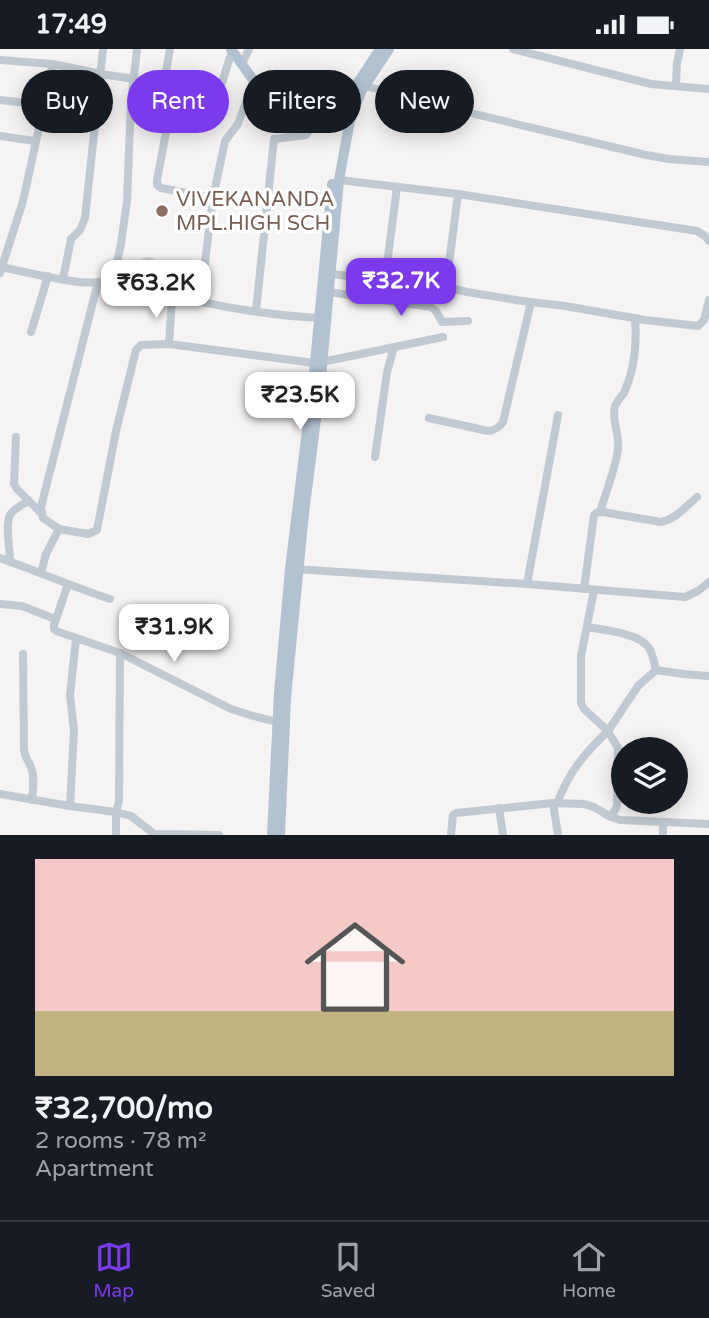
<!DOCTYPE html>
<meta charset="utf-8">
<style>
:root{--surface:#171b24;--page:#20242c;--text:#f1f3f6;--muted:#9ea1a6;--line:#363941;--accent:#7c3aed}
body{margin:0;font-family:"Varela Round",sans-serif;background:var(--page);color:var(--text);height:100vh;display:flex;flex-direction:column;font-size:26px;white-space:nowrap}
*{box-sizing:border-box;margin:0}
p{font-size:23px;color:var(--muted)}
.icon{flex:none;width:38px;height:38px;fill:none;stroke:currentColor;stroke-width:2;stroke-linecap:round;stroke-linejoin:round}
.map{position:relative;height:786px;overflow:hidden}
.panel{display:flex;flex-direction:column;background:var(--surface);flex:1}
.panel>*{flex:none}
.hud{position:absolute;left:21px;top:21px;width:668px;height:63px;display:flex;gap:14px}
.buttons{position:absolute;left:611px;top:688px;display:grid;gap:14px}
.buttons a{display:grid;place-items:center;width:77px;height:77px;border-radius:50%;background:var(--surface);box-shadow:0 4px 18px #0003;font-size:35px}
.price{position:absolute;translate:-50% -60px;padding:0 16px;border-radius:14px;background:#fff;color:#222;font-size:23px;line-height:46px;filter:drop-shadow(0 2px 4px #0008)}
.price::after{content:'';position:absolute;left:50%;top:42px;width:21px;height:16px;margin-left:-10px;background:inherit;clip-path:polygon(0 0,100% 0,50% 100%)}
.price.active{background:var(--accent);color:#fff}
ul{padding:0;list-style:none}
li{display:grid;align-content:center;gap:14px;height:371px;padding:0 35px}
li span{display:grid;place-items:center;height:217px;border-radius:0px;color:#555}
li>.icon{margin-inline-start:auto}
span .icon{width:126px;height:126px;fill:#fffc;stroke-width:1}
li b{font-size:30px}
.chip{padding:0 24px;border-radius:32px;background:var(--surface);box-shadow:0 4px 18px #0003;font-size:24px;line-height:63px}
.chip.active{background:var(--accent);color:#fff}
.status{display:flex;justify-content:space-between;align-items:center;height:49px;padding:0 35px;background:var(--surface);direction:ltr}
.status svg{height:19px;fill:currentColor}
.tabs{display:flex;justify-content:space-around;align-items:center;height:98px;border-top:2px solid var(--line);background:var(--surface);font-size:19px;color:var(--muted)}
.tabs a{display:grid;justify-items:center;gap:4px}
.tabs .active{color:var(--accent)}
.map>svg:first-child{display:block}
</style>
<div class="status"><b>17:49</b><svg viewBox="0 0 49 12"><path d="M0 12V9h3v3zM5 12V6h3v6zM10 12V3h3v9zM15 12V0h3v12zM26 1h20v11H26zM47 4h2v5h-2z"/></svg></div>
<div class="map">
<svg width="709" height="786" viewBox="0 0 709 786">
<rect width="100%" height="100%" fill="#f5f3f3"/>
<circle fill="#cdcfd5" stroke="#d7d9de" stroke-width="2" cx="148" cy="219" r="10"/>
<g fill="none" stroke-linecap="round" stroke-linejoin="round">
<g stroke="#c1cad2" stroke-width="8">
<path d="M513 0 651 35 709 40"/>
<path d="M0 11 53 15 101 25 175 36 157 131V136L161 139 213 149"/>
<path d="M242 15 249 0"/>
<path d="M164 34 170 0"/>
<path d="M175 36 217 42 220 40 232 2"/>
<path d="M365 37 462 62 646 106 669 110 709 113"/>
<path d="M676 37 677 14 680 0"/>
<path d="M0 51 45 56"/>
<path d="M131 53 169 59"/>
<path d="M0 87 35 92"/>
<path d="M339 131 458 145 697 182 705 187 709 192"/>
<path d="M458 145 446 238 467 243 522 252 565 257 645 271 698 277 704 271 709 251"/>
<path d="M0 218C26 223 53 230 79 233 90 234 101 233 111 235 182 248 252 267 324 269"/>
<path d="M0 224 23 152 53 15"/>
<path d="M331 225 446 238"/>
<path d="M63 230 71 190 80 181 85 169 103 0"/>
<path d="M385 231 397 138"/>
<path d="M112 235 121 195 127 152 131 53 137 0"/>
<path d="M329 243 431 258 436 262 442 273 468 272"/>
<path d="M200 253 213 149 225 92 238 75 254 31"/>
<path d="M256 262 274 90 306 86 322 64"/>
<path d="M31 283 48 227"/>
<path d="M169 295 172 248"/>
<path d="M322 313 443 288"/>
<path d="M429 369 488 382C495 381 499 379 503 373L531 253"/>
<path d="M16 388 14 435 17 440 41 464"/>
<path d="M375 408 387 323 394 298"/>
<path d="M600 463C606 443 615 421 618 400 620 386 611 370 615 357 617 352 621 348 624 344 635 320 637 295 635 269"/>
<path d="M59 480 88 485 97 481 116 382 136 301 141 296 169 295 314 314"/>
<path d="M0 509C37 522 73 538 110 550"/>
<path d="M10 513C10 501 5 475 10 466 14 459 22 456 29 452"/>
<path d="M294 520 527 535 685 548 698 542 709 533"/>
<path d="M41 524 46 505 59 480 43 469 41 458 98 233"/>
<path d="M68 535 54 576V580L56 582 120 604 231 660 250 666 281 674"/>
<path d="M527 535 558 366"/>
<path d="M584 540 594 466 596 464 603 463 661 473C676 470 685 458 697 448"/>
<path d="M594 541 581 607V654L584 660 608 682 638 637 656 621"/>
<path d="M0 555 22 557 55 570"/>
<path d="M587 578C603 581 640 584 649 599 653 605 654 614 656 621L683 625 709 627"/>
<path d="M23 605 24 701C25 709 28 711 31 718 35 728 33 740 32 751"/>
<path d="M0 745 70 757 116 763 119 752 120 604"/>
<path d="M553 754 558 786"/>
<path d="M557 754C570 722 583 706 608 682L618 699 617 757 614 763 609 767"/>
<path d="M70 757 74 682 70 646 76 590"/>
<path d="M499 759 503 786"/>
<path d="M663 773V786"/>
<path d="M116 786V763L131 767 154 785 219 786"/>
<path d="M451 786 453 766 456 764 553 754 584 755 594 758 609 767 620 771 709 775"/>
</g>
<g stroke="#b3c2d1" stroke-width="10">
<path d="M231 0 254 32 261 39 271 45 322 64 350 71"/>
<path d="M349 56 357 35 380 0"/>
<path d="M272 786 279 644 290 520 314 324 332 135"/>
<path d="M280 786 286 649 304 464 320 339 339 131 350 71 362 41 389 0"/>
</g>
</g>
<circle fill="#8d6e63" stroke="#fff" stroke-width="2.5" cx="162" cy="162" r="7"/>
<g text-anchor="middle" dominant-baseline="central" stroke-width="7" stroke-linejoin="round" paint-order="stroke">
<g font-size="21" fill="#785e54" stroke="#fff" text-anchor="start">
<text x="176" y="150">VIVEKANANDA<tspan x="176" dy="24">MPL.HIGH SCH</tspan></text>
</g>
</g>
</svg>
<div class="buttons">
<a><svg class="icon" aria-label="layers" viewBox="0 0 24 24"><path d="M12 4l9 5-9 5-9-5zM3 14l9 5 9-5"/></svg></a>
</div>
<b class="price active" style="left:401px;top:269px">₹32.7K</b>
<b class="price" style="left:156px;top:271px">₹63.2K</b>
<b class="price" style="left:300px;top:383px">₹23.5K</b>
<b class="price" style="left:174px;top:615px">₹31.9K</b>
<div class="hud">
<a class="chip">Buy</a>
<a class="chip active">Rent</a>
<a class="chip">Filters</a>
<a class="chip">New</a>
</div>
</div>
<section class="panel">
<ul>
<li><span style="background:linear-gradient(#f6c9c9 70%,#c2b280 0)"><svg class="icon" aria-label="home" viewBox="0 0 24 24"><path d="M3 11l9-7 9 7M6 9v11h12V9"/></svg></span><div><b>₹32,700/mo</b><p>2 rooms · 78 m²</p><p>Apartment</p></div></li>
</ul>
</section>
<nav class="tabs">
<a class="active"><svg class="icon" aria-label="map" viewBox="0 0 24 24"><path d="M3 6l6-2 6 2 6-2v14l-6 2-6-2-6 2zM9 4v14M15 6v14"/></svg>Map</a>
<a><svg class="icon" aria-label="saved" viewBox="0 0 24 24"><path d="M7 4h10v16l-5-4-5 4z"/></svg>Saved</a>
<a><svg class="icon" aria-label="home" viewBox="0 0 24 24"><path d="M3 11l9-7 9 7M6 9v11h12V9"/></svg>Home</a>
</nav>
